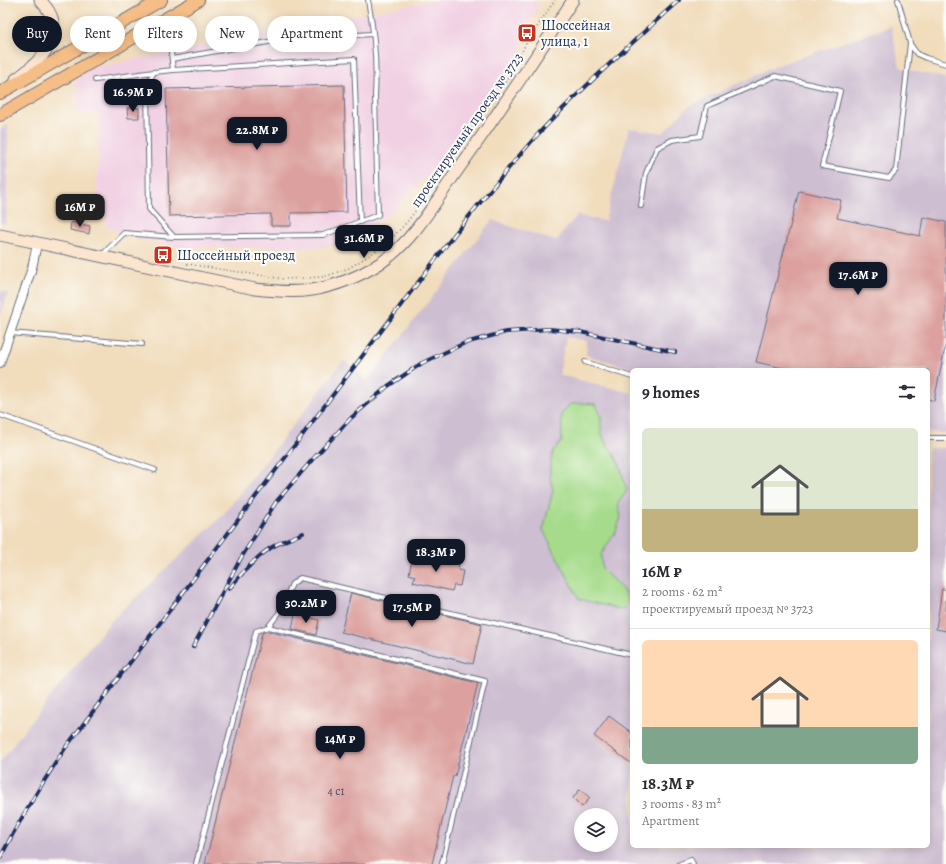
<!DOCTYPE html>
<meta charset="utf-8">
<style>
:root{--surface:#fff;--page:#f2f2f3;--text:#2b2b33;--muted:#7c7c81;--line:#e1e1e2;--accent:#111827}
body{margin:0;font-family:Alegreya,serif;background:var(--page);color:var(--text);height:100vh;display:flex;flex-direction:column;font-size:15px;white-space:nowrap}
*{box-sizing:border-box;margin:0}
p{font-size:13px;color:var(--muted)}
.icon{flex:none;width:22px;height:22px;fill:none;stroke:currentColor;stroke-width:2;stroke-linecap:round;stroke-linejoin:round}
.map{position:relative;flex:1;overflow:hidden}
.details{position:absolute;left:630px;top:368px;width:300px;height:480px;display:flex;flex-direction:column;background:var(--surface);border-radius:6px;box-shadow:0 2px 10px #0003}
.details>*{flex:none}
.top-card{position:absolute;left:12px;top:16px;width:380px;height:36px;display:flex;gap:8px}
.buttons{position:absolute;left:574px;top:808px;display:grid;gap:8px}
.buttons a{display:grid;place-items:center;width:44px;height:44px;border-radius:50%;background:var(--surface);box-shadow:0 2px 10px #0003;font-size:20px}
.price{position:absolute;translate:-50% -34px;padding:0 9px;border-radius:8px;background:var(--accent);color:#fff;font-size:13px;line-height:26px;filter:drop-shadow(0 1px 2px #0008)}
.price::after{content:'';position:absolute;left:50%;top:24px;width:12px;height:9px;margin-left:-6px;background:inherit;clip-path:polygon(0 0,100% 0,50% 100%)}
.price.on{background:#222;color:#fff}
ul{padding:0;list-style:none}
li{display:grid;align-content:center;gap:8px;height:212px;padding:0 12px}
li+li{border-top:1px solid var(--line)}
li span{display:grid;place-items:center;height:124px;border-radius:6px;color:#555}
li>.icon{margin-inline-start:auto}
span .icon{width:72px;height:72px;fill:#fffc;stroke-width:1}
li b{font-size:17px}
h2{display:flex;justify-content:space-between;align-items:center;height:48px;padding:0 12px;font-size:17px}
.chip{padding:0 14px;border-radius:18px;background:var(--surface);box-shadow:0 2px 10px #0003;font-size:14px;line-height:36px}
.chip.on{background:var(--accent);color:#fff}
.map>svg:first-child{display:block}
</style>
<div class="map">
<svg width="946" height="864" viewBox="0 0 946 864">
<rect width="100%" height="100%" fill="#fdfcf7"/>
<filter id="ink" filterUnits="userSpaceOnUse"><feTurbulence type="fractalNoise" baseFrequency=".025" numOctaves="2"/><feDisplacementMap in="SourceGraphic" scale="8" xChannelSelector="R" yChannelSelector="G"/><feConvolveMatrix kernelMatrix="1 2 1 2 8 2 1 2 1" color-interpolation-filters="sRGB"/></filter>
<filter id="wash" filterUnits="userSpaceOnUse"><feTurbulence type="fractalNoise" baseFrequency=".012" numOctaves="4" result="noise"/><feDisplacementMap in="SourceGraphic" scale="16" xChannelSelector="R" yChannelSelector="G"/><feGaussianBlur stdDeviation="0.9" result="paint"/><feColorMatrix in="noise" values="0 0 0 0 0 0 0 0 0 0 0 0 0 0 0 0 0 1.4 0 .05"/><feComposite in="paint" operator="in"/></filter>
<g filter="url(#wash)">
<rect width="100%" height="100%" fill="#f1dcbb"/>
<path fill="#f1d0e3" d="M435 0H536L537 10 519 39 524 42 516 61 475 122 462 134 451 150 389 214 358 235 327 247H179L133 237 107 227 104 211 97 203 99 113H78L75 81 91 68Z"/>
<g fill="#cebed1" fill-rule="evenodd">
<path d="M891 26 900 67 908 70 946 78V433L928 432V370H638L586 355 587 341 566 337 559 375 632 393V846H928V448H946V864H0V763L17 739 112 620 223 515 344 360 367 381 492 220 556 241 577 215 605 221 629 128 663 133 689 106 776 66ZM581 815H611V845H581Z"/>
<path d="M8 125 6 224 0 223V130Z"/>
<path d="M0 291 8 293 0 317Z"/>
</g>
<path fill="#a6db8b" stroke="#608574" d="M583 403 596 404 601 417V431L606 444 614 454 620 466 627 491 618 503 621 517 616 531 601 555 602 569 622 589 629 601 624 610 579 599 543 530 553 490 550 478V465L553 452 562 441 561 415 570 404Z"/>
<g id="blocks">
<g fill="#dca19f">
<path d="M344 85 347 212 291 213V226H271V214L169 216 166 89Z"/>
<path d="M127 108H139V118H128Z"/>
<path d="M799 191 841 200 837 218 920 236 923 217 946 222V343L934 401 928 399V370H792L756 362Z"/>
<path d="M71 222 90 226 89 234 70 230Z"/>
<path d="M419 555 459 564 458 570 463 571 460 586 454 585 452 591 413 582 415 576 409 574 412 559 418 561Z"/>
<path d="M942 589 946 590V631L936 629Z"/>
<path d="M351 593 482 624 473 664 341 632Z"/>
<path d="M295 614 319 620 316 635 292 629Z"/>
<path d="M267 631 478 683 455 776H453L432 864H205L262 633Z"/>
<path d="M609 716 632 733V764L594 736Z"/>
<path d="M580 789 590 798 582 807 573 798Z"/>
</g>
</g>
</g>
<g filter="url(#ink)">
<use href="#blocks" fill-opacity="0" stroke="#666c7f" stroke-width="1"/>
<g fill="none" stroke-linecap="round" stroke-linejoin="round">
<g stroke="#666c7f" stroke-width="6">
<g id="service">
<path d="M910 44 917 54 926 58 946 64"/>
<path d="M171 52 173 70 354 59 360 222"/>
<path d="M172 59 285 39 373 34"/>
<path d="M154 72 173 70"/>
<path d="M95 80 154 72 147 85 149 209 174 237 323 235 378 215 375 95C377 64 374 31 368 0"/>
<path d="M641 206 646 173 657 148 672 140 700 136 707 106 775 76 840 91 822 166 889 178 896 170 910 43 898 0"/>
<path d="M102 255 124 233 174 237"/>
<path d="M10 333 142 344"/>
<path d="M585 362 632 377"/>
<path d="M0 415 155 470"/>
<path d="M928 438H946"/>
<path d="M268 627 485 681 442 864"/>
<path d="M196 864 256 631 268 627 279 613 292 584 300 578 632 655"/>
<path d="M680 864 691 860 693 864"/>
</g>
</g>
<g stroke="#666c7f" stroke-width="10">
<path id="minor" d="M0 363 32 268 37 244"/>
</g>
<g stroke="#666c7f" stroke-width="13">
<g id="secondary">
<path d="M16 79C43 60 71 31 40 0"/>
<path d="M0 235 255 289C274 291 294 293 312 290 337 286 362 275 382 262 413 241 436 201 457 171 497 115 535 58 573 0"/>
</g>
</g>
<g stroke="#666c7f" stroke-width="14">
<g id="primary">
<path d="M0 93 161 0"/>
<path d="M0 115 198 0"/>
</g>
</g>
<g stroke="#666c7f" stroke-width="1.5" stroke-dasharray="1 3" stroke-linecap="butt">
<path d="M494 99 514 69 525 45 555 0"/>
<path d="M187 264 284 279 324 277 349 268 373 253 391 239 407 222 428 194"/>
</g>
<use href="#service" stroke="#fff" stroke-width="4"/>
<use href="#minor" stroke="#fff" stroke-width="8"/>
<use href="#secondary" stroke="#fbe5cf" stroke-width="11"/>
<use href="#primary" stroke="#f6be87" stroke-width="12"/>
<g stroke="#1b2f5e" stroke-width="4">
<g id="rail">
<path d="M229 589C241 574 253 560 269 549 279 542 292 538 303 533"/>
<path d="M193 647 241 558 276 502 312 460 351 418 388 386 422 363 465 343 506 332 549 329 580 332 675 352"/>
<path d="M0 858C20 819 42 783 66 747L454 235C482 200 510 165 540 132 584 86 632 43 679 0"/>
</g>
</g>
<use href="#rail" stroke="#fdfcf7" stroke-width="2.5" stroke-dasharray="8" stroke-linecap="butt"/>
</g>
</g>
<defs>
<g id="bus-square" transform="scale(1)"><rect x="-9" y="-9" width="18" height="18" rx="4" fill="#c8321e" stroke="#fdfcf7"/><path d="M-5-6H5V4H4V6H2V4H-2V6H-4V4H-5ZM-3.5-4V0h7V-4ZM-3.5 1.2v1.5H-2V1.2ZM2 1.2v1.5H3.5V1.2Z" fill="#fff"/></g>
</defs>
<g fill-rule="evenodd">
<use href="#bus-square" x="527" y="33"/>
<use href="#bus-square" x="163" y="255"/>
</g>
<g text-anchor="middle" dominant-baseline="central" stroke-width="4" stroke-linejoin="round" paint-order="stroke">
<g font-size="12" fill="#4b4c6e">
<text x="336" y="791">4 с1</text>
</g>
<g font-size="14" fill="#1b2f5e" stroke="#fdfcf7" text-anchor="start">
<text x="541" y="25">Шоссейная<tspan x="541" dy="16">улица, 1</tspan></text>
<text x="177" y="255">Шоссейный проезд</text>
</g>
<g font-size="14" fill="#1b2f5e" stroke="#fdfcf7">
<text transform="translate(467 130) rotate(-55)">проектируемый проезд № 3723</text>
</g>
</g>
</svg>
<div class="buttons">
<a><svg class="icon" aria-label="layers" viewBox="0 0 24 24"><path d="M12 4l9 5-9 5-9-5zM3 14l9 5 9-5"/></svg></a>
</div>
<b class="price" style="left:133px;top:113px">16.9M ₽</b>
<b class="price" style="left:257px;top:151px">22.8M ₽</b>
<b class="price on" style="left:80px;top:228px">16M ₽</b>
<b class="price" style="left:364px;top:259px">31.6M ₽</b>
<b class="price" style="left:858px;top:296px">17.6M ₽</b>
<b class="price" style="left:436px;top:573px">18.3M ₽</b>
<b class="price" style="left:306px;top:624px">30.2M ₽</b>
<b class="price" style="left:412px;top:628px">17.5M ₽</b>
<b class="price" style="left:340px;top:760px">14M ₽</b>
<div class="top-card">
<a class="chip on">Buy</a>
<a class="chip">Rent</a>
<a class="chip">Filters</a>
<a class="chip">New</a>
<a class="chip">Apartment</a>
</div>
<section class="details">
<h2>9 homes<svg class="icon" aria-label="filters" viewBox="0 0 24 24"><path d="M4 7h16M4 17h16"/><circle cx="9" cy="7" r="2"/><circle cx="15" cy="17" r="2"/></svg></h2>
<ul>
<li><span style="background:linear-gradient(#dfe7d0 65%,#c2b280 0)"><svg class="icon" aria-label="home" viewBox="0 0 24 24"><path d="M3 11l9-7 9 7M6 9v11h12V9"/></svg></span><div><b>16M ₽</b><p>2 rooms · 62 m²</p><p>проектируемый проезд № 3723</p></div></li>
<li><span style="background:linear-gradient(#ffd9b3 70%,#7fa58c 0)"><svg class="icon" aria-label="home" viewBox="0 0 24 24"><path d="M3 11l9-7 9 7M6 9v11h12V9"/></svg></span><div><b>18.3M ₽</b><p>3 rooms · 83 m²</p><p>Apartment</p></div></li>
</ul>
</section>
</div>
